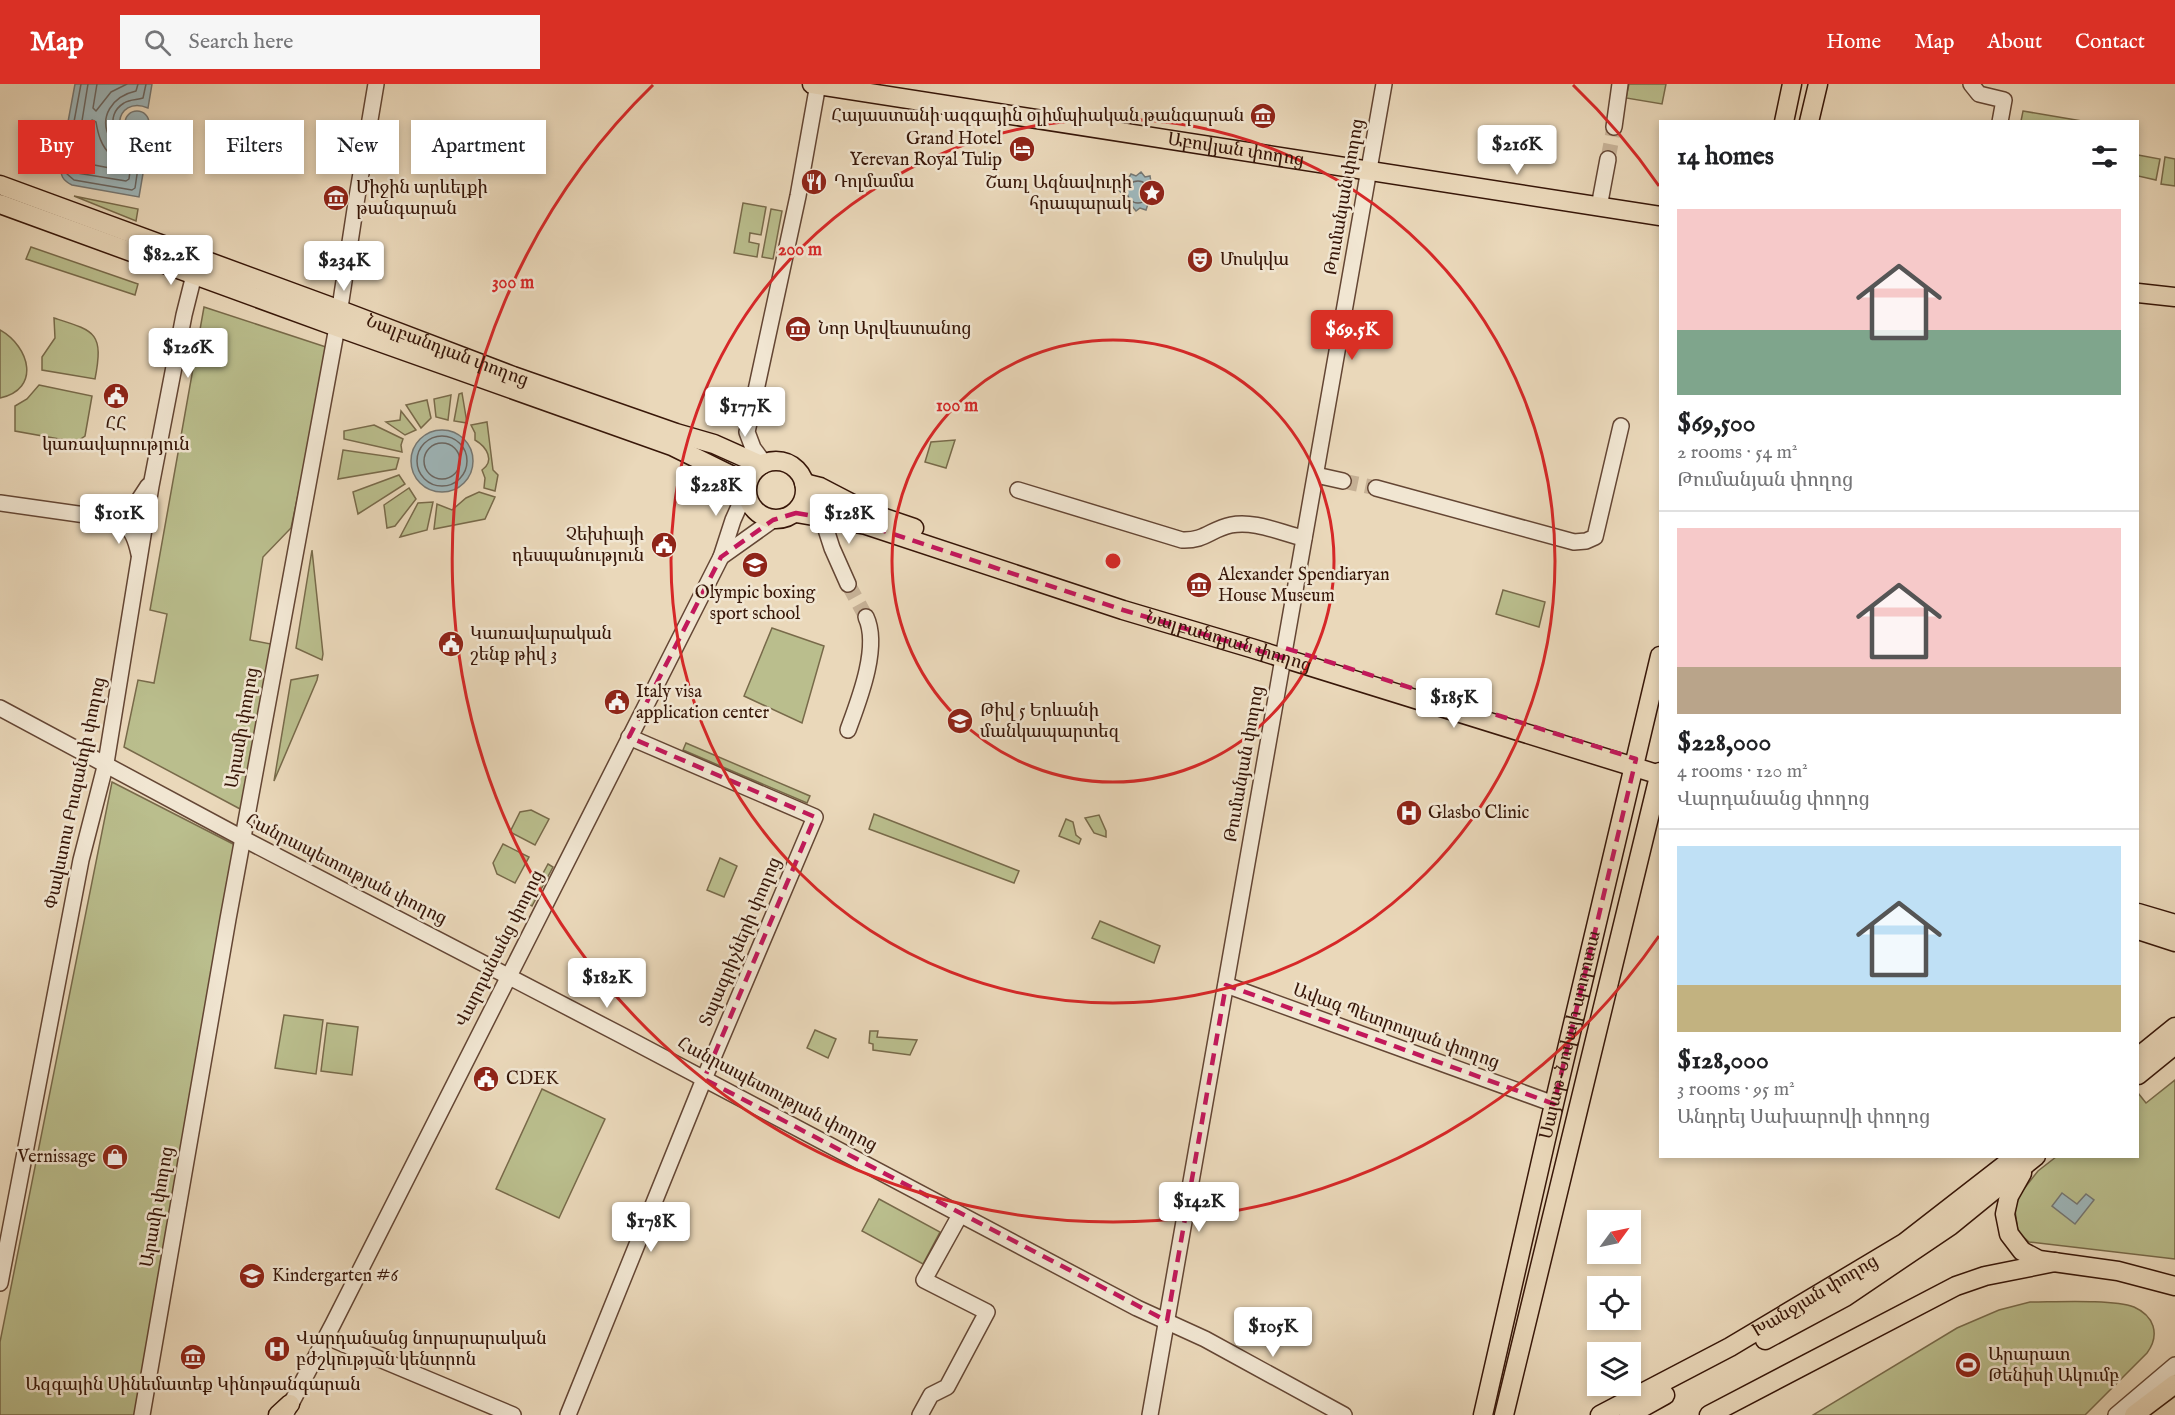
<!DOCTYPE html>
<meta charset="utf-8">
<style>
:root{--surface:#fff;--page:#f6f6f6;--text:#202124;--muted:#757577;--line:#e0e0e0;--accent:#d93025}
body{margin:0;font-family:"IM FELL English","Noto Serif Armenian",serif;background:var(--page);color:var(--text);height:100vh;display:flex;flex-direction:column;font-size:22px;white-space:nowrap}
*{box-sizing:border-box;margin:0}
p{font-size:20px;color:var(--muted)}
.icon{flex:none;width:33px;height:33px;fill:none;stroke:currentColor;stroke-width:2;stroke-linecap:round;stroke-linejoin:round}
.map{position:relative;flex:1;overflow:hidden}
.panel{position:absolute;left:1659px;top:36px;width:480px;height:1038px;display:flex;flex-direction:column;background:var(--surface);border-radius:0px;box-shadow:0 3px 9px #0003}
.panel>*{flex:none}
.guide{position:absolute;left:18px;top:36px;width:570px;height:54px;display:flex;gap:12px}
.needle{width:39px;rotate:57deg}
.controls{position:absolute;left:1587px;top:1126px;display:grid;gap:12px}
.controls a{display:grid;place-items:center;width:54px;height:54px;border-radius:0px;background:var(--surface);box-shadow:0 3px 9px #0003;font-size:30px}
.price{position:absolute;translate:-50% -51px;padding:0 14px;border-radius:6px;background:#fff;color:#222;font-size:20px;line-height:39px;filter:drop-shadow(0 2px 3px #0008)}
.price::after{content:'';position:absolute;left:50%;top:36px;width:18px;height:14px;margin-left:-9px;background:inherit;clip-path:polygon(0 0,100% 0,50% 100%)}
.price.on{background:var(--accent);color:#fff}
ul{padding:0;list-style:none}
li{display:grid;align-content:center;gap:12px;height:318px;padding:0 18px}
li+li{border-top:2px solid var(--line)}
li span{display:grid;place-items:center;height:186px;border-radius:0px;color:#555}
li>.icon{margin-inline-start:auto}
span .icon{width:108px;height:108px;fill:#fffc;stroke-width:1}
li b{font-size:26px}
h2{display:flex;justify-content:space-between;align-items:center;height:72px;padding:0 18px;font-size:26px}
.pill{padding:0 21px;border-radius:0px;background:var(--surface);box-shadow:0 3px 9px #0003;font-size:21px;line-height:54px}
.pill.on{background:var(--accent);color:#fff}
header{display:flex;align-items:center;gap:36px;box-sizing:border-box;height:84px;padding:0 30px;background:var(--accent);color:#fff}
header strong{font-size:28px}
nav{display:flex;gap:33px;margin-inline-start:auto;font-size:21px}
.search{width:420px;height:54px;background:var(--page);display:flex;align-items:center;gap:15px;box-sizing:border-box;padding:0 21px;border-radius:0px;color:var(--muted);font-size:22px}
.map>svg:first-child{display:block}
</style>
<header>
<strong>Map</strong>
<div class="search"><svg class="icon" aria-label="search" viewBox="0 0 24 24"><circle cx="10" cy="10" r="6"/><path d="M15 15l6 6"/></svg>Search here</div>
<nav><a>Home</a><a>Map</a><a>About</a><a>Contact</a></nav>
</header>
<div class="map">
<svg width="2175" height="1331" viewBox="0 0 2175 1331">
<rect width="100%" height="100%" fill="#ead8ba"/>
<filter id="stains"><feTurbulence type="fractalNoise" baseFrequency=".00333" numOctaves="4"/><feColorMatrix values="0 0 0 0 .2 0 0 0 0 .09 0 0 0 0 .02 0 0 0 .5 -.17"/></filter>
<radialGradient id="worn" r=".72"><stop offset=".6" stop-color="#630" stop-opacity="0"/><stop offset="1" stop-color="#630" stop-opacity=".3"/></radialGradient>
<g fill="#babe8d" stroke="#786a4a" stroke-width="1.5">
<path d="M1629 0H1666L1662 20 1626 14Z"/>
<path d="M2023 27 2082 37H2021Z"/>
<path d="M2138 71 2160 75 2156 96 2138 92Z"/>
<path d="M2165 73 2175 75V102L2161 100Z"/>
<path d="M74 112 138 125 136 137Z"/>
<path d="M743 119 766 123 761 151 750 149 749 158 759 160 757 173 734 169Z"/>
<path d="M771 125 782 127 773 175 762 173Z"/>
<path d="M31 163 138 200 135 211 26 175Z"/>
<path d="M204 223 329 264 291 444 263 473 250 556 271 560 242 726 124 663 138 596 154 599 167 530 150 526Z"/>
<path d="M54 234C95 247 104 248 95 295L42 286V273L55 254Z"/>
<path d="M0 246C30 263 41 305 0 314Z"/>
<path d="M39 301 92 312 85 352 76 358 15 347V322L27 315Z"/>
<path d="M462 309 467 339 454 337 459 310Z"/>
<path d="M451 311 448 336 436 333 434 315Z"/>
<path d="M427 316 431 334 421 344 406 321Z"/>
<path d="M401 327 416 346 405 351 386 338 400 336Z"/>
<path d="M487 338 493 386 498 391 495 407 484 404 485 394 482 386C495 377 487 363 475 356V349L471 341Z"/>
<path d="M374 341 403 355 401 361 402 368 344 355V347Z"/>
<path d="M955 356 946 384 925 378 931 358Z"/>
<path d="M343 366 399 374 396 385 338 395Z"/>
<path d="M399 391 405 400 358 430 353 408Z"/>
<path d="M409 404 416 415 395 442 387 444 384 421Z"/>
<path d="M479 408 495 413 485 435 434 445 437 420 452 426 466 414Z"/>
<path d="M433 418 427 446 400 453 418 419Z"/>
<path d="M312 466 323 570 322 576 296 564Z"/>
<path d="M1503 506 1545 518 1539 543 1496 530Z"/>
<path d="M772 544 824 562 802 639 744 612Z"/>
<path d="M318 591 317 596 274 697 291 596Z"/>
<path d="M686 659 810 712 807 719 683 666Z"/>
<path d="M112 698 237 762 135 1331H0V1258Z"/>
<path d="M531 726 549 735 535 761 510 748 520 728Z"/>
<path d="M874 730 1019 787 1014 799 869 745Z"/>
<path d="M1099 731 1106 747V753L1094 749 1085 734Z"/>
<path d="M1066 735 1073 738 1076 751 1081 755 1079 760 1059 752Z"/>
<path d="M503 760 529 773 515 799 497 790 493 779Z"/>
<path d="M720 774 737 782 724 813 707 806Z"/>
<path d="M548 780 553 783 532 822 527 819Z"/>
<path d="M1100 837 1160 862 1154 879 1092 854Z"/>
<path d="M284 931 323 936 316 990 275 984Z"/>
<path d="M327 939 358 943 352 991 321 987Z"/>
<path d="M815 946 836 955 828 974 807 964Z"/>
<path d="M870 947H878L877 953 917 956 910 971 873 966V960L869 959Z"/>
<path d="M2175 996V1175L2029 1158 2018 1148 2015 1126 2019 1111 2038 1087 2056 1073 2138 1072V1009L2146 1019Z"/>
<path d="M542 1005 605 1035 559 1134 496 1105Z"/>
<path d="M879 1115 940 1148 923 1180 862 1147Z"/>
<path d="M2030 1218C2055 1218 2113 1215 2134 1223 2143 1227 2150 1233 2153 1242 2156 1252 2153 1261 2147 1269L2085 1331H1813L1957 1244 1999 1226Z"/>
</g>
<g fill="#9eb7bb" stroke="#757773" stroke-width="1.5">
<path d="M75 0H152L148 24C114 10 108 62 143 57L141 71 146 72 139 113 72 101C62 96 61 92 60 81Z"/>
<circle cx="137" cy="39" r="12"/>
<path d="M1141 88 1145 93 1150 92 1151 98 1156 100 1155 106 1157 110 1153 114 1154 120H1148L1146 126 1140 124 1136 127 1132 122 1126 123V117L1120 115 1122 110 1119 106 1123 102V96L1128 95 1131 90 1136 92Z"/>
<circle cx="442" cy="377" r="31"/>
<path d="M2062 1109 2077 1120 2086 1110 2094 1116 2075 1140 2052 1122Z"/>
</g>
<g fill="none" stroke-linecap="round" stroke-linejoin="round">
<g stroke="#6a6662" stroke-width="1.5">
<path d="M81 0 66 81 67 90 74 96 132 106 135 104 139 77 135 72 134 64C115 58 103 32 124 19 130 15 137 16 143 14L146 0"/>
<path d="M88 0 74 86 77 89 126 97 129 95C130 86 132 80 127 72 124 66 115 63 111 56 97 33 113 12 136 7L138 0"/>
<path d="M97 0 93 24 96 27 111 8 127 0"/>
<path d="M92 36 96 38C98 50 101 62 111 71 117 75 119 76 121 82L120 86 84 79Z"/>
<circle cx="1138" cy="108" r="11"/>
<circle cx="442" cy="377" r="25"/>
<circle cx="442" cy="377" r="18"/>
</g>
<g stroke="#c6b196" stroke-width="15" stroke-dasharray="15 8" stroke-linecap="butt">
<path d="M1608 75 1614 43"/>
<path d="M1343 397 1376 404"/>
<path d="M848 500 866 533"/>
</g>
<g stroke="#644634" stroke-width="18">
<g id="minor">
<path d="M1971 0 1979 10 2004 16 2000 38"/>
<path d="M1614 43 1620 0"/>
<path d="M1599 123 1608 75"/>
<path d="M764 379 753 364 747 348 798 112 818 0"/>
<path d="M1316 391 1343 397"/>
<path d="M1376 404 1574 458 1586 457 1595 453 1621 342"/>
<path d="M1018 406 1182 456C1205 457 1211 445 1231 441 1254 436 1281 449 1304 454"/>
<path d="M0 419 121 436C132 445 136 456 139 470"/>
<path d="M822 433 832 464 848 500"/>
<path d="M121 436 131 428 148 402"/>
<path d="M721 473 733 436 746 407"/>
<path d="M0 624 244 755 623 952 1137 1224 1205 1255 1344 1331"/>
<path d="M848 646C859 616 880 563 866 533"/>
<path d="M1226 901 1554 1020"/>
<path d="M0 1199 81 776 106 679 151 402 184 231 194 191"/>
<path d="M327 1253 513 1331"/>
<path d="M142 1331 228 835 337 243 356 119 376 0"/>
<path d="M285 1331 333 1240 721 473 773 436"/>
<path d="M568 1331 704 995 815 733 629 653"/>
<path d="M920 1331 931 1311 947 1303 987 1228 924 1196 960 1131"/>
<path d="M1150 1331 1384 0"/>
<path d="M2116 1331 2175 1281"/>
</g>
</g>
<g stroke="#371608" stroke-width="21">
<g id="major">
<path id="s1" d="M812 0 1660 132"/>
<path d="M1784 38 1792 0"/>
<path d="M1809 38 1818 0"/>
<path id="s2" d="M0 101 340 226 513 292 676 349 714 360 761 381"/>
<path d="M0 120 337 243 672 362 747 399"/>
<path d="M2138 209 2175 213"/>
<circle cx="776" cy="406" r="29"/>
<path d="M804 399 820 403 870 429 914 444"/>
<path id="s3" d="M796 429 866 441 1123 526 1251 564 1660 691"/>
<path d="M2138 829 2175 840"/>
<path d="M2138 846 2175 858"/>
<path d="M2138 973 2175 943"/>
<path d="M2138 991 2175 961"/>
<path d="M2022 1089 2009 1112 2005 1130 2009 1150 2022 1167 2039 1176 2118 1187 2175 1202"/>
<path d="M1765 1256 1845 1213 1950 1142 2036 1072"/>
<path d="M278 1331 290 1320"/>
<path id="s4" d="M1483 1331 1554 1020 1660 572"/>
<path d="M1504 1331 1660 688"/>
<path id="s5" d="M1600 1331 1730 1263 1904 1159 2016 1072"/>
<path d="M1629 1331 1665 1311"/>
<path d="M1709 1331 1956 1202 1985 1192 2055 1178"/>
<path d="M2134 1331 2175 1300"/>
</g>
</g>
<use href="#minor" stroke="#f1e6d2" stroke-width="15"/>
<use href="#major" stroke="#ead8ba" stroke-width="18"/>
</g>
<path fill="none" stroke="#c2185b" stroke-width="4.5" stroke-dasharray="12 8" stroke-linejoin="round" d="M796 429 866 441 1123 526 1283 574 1285 564 1636 675 1554 1020 1226 901 1167 1237 704 995 815 733 629 653 721 473 773 436Z"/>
<g fill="none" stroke="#d62828" stroke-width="3">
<circle cx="1113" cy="477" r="221"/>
<circle cx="1113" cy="477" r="442"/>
<path d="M1659 852A662 662 0 1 1 653 1M1573 1A662 662 0 0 1 1659 102"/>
</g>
<defs>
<g id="museum-disc" transform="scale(1.35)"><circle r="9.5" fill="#8f2418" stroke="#f1e6d2"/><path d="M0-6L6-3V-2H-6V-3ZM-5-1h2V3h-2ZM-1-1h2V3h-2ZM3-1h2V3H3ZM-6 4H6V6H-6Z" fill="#fff"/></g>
<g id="hotel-disc" transform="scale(1.35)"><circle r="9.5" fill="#8f2418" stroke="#f1e6d2"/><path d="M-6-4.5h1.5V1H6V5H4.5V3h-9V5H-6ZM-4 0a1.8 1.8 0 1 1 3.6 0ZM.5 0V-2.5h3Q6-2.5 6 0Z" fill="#fff"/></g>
<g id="restaurant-disc" transform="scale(1.35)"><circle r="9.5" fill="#8f2418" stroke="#f1e6d2"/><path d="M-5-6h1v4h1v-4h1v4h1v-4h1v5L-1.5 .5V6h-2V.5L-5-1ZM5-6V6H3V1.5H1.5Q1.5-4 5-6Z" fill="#fff"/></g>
<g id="sight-disc" transform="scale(1.35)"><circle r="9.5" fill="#8f2418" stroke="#f1e6d2"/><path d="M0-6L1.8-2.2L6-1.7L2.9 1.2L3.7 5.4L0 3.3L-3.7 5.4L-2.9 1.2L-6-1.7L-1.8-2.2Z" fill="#fff"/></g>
<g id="theatre-disc" transform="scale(1.35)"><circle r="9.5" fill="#8f2418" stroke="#f1e6d2"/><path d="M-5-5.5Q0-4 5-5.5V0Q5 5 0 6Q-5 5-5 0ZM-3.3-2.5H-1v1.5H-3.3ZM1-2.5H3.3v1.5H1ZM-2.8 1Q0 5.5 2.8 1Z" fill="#fff"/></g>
<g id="civic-disc" transform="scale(1.35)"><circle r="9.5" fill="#8f2418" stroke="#f1e6d2"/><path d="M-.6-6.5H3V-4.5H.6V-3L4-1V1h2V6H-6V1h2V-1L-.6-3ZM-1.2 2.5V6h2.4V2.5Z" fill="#fff"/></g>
<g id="school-disc" transform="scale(1.35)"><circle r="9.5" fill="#8f2418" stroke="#f1e6d2"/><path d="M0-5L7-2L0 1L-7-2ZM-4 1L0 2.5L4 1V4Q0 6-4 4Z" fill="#fff"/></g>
<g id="hospital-disc" transform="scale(1.35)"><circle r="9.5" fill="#8f2418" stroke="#f1e6d2"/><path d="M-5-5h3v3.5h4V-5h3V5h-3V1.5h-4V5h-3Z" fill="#fff"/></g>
<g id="shop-disc" transform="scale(1.35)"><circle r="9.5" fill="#8f2418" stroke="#f1e6d2"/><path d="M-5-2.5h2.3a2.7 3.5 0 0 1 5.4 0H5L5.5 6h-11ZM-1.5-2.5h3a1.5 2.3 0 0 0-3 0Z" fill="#fff"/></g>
<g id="stadium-disc" transform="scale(1.35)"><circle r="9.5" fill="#8f2418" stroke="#f1e6d2"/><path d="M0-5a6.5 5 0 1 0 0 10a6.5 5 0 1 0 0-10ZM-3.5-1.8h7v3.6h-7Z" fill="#fff"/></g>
</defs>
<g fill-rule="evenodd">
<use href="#museum-disc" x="1263" y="32"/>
<use href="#hotel-disc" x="1022" y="65"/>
<use href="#restaurant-disc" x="814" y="98"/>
<use href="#sight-disc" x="1152" y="109"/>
<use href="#museum-disc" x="336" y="114"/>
<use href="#theatre-disc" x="1200" y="176"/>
<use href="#museum-disc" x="798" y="245"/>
<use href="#civic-disc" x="116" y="312"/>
<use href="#civic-disc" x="664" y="461"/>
<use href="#school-disc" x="755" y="481"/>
<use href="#museum-disc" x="1199" y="501"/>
<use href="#civic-disc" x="451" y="560"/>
<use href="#civic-disc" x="617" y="618"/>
<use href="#school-disc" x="960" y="637"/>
<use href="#hospital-disc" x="1409" y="729"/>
<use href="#civic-disc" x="486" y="995"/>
<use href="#shop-disc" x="115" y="1073"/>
<use href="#school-disc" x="252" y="1192"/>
<use href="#hospital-disc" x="277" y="1265"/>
<use href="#museum-disc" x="193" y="1273"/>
<use href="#stadium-disc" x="1968" y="1281"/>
</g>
<g text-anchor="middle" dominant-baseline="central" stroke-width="5" stroke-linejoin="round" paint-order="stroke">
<g font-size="18" fill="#371608" stroke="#f1e6d2" text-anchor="start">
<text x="1244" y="32" text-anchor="end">Հայաստանի ազգային օլիմպիական թանգարան</text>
<text x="1002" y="55" text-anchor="end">Grand Hotel<tspan x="1002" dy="21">Yerevan Royal Tulip</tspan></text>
<text x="834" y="98">Դոլմամա</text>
<text x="1132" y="99" text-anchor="end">Շառլ Ազնավուրի<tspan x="1132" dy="21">հրապարակ</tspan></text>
<text x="356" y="104">Միջին արևելքի<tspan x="356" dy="21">թանգարան</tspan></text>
<text x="1220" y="176">Մոսկվա</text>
<text x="818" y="245">Նոր Արվեստանոց</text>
<text x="116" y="340" text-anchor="middle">ՀՀ<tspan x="116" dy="21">կառավարություն</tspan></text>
<text x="644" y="451" text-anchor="end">Չեխիայի<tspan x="644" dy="21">դեսպանություն</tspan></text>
<text x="1218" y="491">Alexander Spendiaryan<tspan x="1218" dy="21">House Museum</tspan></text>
<text x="755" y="509" text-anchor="middle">Olympic boxing<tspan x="755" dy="21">sport school</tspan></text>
<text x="470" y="550">Կառավարական<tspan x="470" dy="21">շենք թիվ 3</tspan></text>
<text x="636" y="608">Italy visa<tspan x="636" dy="21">application center</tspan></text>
<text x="980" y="627">Թիվ 5 Երևանի<tspan x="980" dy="21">մանկապարտեզ</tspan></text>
<text x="1428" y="729">Glasbo Clinic</text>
<text x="506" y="995">CDEK</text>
<text x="96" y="1073" text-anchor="end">Vernissage</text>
<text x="272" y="1192">Kindergarten #6</text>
<text x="296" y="1255">Վարդանանց նորարարական<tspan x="296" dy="21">բժշկության կենտրոն</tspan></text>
<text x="1988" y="1271">Արարատ<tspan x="1988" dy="21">Թենիսի Ակումբ</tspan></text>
<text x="193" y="1301" text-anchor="middle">Ազգային Սինեմատեք Կինոթանգարան</text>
</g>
<g font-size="18" fill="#371608" stroke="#f1e6d2">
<text stroke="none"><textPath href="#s1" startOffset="429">Աբովյան փողոց</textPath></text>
<text transform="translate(1345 113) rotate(-80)">Թումանյան փողոց</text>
<text stroke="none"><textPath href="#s2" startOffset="477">Նալբանդյան փողոց</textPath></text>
<text stroke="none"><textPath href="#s3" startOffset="452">Նալբանդյան փողոց</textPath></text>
<text transform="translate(243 644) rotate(-80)">Արամի փողոց</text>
<text transform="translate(1245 680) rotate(-80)">Թումանյան փողոց</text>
<text transform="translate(76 709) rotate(-78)">Փավստոս Բուզանդի փողոց</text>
<text transform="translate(346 786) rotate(27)">Հանրապետության փողոց</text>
<text transform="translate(741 858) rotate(-67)">Տպագրիչների փողոց</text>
<text transform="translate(500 865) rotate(-63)">Վարդանանց փողոց</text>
<text transform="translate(1396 943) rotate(20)">Ավագ Պետրոսյան փողոց</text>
<text stroke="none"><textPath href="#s4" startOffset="390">Սայաթ-Նովայի պողոտա</textPath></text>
<text transform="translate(777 1011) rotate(28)">Հանրապետության փողոց</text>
<text transform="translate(158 1123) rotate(-80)">Արամի փողոց</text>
<text stroke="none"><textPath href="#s5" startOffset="246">Խանջյան փողոց</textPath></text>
</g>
</g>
<circle cx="1113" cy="477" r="9" fill="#d62828" stroke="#f1e6d2" stroke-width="3"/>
<g font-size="18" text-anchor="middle" font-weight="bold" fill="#d62828" stroke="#f1e6d2" stroke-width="5" stroke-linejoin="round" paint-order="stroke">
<text x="800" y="171">200 m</text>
<text x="513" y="204">300 m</text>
<text x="957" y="327">100 m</text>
</g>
<rect width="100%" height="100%" filter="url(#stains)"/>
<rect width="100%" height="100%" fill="url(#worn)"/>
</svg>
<div class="controls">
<a><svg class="needle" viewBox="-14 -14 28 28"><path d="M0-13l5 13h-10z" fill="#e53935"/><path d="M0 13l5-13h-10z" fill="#757577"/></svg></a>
<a><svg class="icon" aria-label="locate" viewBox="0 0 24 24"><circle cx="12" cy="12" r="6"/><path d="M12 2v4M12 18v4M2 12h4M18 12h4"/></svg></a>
<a><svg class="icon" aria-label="layers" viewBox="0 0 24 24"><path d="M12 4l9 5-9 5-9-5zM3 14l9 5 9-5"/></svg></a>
</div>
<b class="price" style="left:1517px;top:92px">$216K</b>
<b class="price" style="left:171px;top:202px">$82.2K</b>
<b class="price" style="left:344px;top:208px">$234K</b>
<b class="price on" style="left:1352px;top:277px">$69.5K</b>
<b class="price" style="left:188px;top:295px">$126K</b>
<b class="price" style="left:745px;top:354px">$177K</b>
<b class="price" style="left:716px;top:433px">$228K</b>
<b class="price" style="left:119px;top:461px">$101K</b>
<b class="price" style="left:849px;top:461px">$128K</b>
<b class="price" style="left:1454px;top:645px">$185K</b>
<b class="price" style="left:607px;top:925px">$182K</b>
<b class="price" style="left:1199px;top:1149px">$142K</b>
<b class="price" style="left:651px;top:1169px">$178K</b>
<b class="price" style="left:1273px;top:1274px">$105K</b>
<div class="guide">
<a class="pill on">Buy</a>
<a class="pill">Rent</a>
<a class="pill">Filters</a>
<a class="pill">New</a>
<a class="pill">Apartment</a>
</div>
<section class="panel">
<h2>14 homes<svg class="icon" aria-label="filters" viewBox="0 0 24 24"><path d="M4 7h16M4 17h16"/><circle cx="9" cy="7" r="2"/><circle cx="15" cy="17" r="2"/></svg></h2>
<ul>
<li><span style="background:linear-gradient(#f6c9c9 65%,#7fa58c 0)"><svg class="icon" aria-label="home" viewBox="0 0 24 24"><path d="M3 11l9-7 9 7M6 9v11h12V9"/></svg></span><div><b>$69,500</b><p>2 rooms · 54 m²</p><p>Թումանյան փողոց</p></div></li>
<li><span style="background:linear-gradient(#f6c9c9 75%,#b9a48a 0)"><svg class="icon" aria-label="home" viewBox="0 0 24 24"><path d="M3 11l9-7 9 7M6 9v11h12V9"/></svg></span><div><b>$228,000</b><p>4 rooms · 120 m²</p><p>Վարդանանց փողոց</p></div></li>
<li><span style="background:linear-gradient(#bfe0f5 75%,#c2b280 0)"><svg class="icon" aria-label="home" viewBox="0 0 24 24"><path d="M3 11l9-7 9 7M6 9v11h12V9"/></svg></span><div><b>$128,000</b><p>3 rooms · 95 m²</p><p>Անդրեյ Սախարովի փողոց</p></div></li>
</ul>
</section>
</div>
